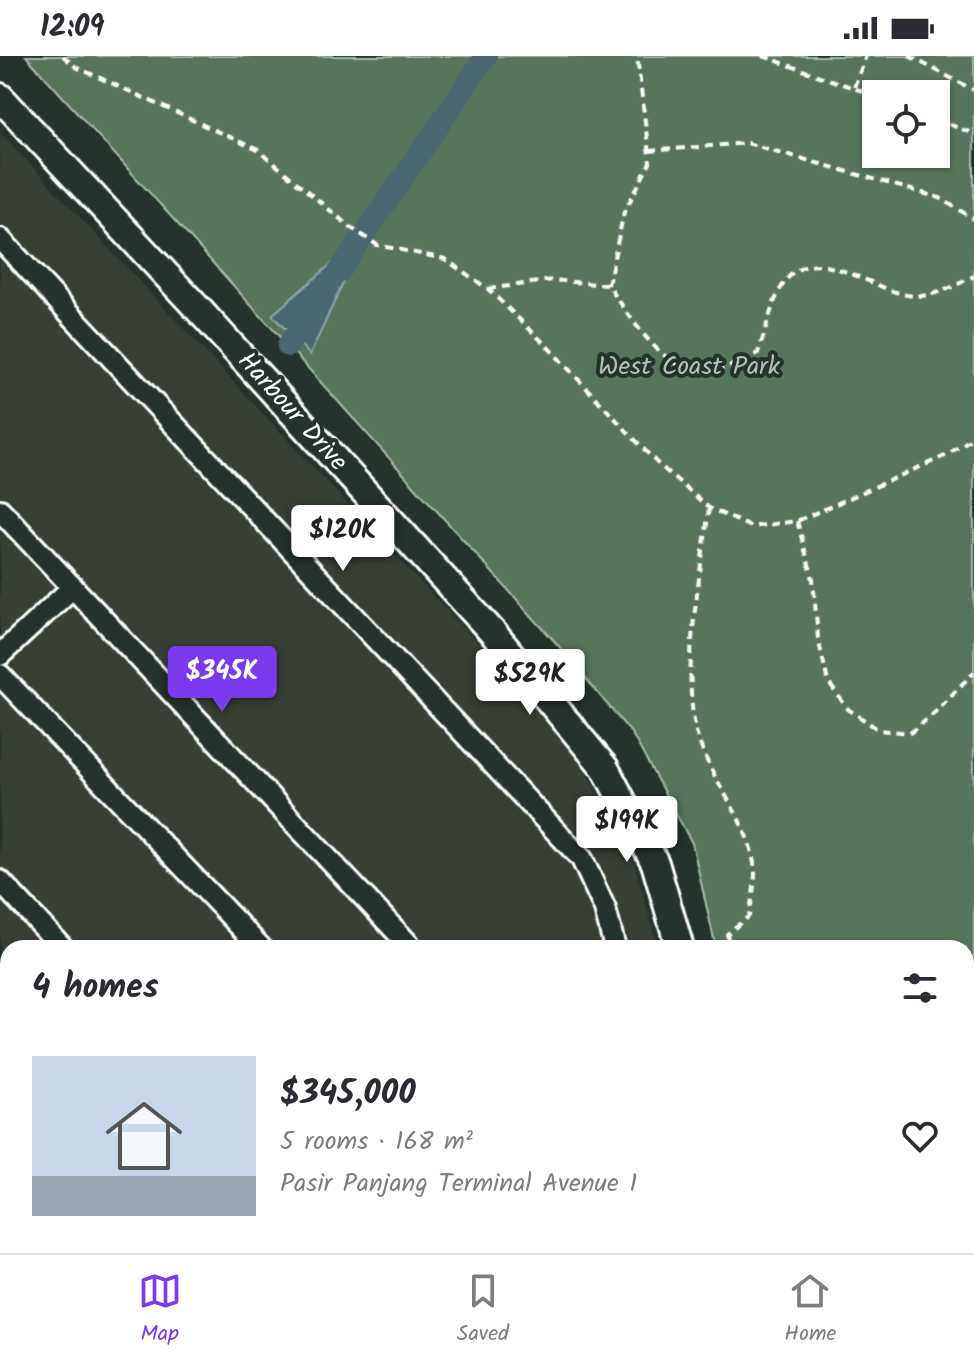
<!DOCTYPE html>
<meta charset="utf-8">
<style>
:root{--surface:#fff;--page:#f7f7f7;--text:#2b2b33;--muted:#7c7c81;--line:#e1e1e2;--accent:#7c3aed}
body{margin:0;font-family:Kalam,sans-serif;background:var(--page);color:var(--text);height:100vh;display:flex;flex-direction:column;font-size:30px;white-space:nowrap}
*{box-sizing:border-box;margin:0}
p{font-size:26px;color:var(--muted)}
.icon{flex:none;width:44px;height:44px;fill:none;stroke:currentColor;stroke-width:2;stroke-linecap:round;stroke-linejoin:round}
.map{position:relative;flex:1;overflow:hidden}
.panel{position:absolute;left:0px;top:884px;width:974px;height:314px;display:flex;flex-direction:column;background:var(--surface);border-radius:24px 24px 0 0;box-shadow:0 2px 6px #0004}
.panel>*{flex:none}
.buttons{position:absolute;left:862px;top:24px;display:grid;gap:16px}
.buttons a{display:grid;place-items:center;width:88px;height:88px;border-radius:0px;background:var(--surface);box-shadow:0 2px 6px #0004;font-size:40px}
.price{position:absolute;translate:-50% -68px;padding:0 18px;border-radius:8px;background:#fff;color:#222;font-size:26px;line-height:52px;filter:drop-shadow(0 2px 4px #0008)}
.price::after{content:'';position:absolute;left:50%;top:48px;width:24px;height:18px;margin-left:-12px;background:inherit;clip-path:polygon(0 0,100% 0,50% 100%)}
.price.selected{background:var(--accent);color:#fff}
ul{padding:0;list-style:none}
li{display:flex;align-items:center;gap:24px;height:200px;padding:0 32px}
li+li{border-top:2px solid var(--line)}
li span{display:grid;place-items:center;flex:none;width:224px;height:160px;border-radius:0px;color:#555}
li>.icon{margin-inline-start:auto}
span .icon{width:96px;height:96px;fill:#fffc;stroke-width:1}
li b{font-size:34px}
h2{display:flex;justify-content:space-between;align-items:center;height:96px;padding:0 32px;font-size:34px}
.status{display:flex;justify-content:space-between;align-items:center;height:56px;padding:0 40px;background:var(--surface);direction:ltr}
.status svg{height:22px;fill:currentColor}
.menu{display:flex;justify-content:space-around;align-items:center;height:112px;border-top:2px solid var(--line);background:var(--surface);font-size:22px;color:var(--muted)}
.menu a{display:grid;justify-items:center;gap:4px}
.menu .selected{color:var(--accent)}
.map>svg:first-child{display:block}
</style>
<div class="status"><b>12:09</b><svg viewBox="0 0 49 12"><path d="M0 12V9h3v3zM5 12V6h3v6zM10 12V3h3v9zM15 12V0h3v12zM26 1h20v11H26zM47 4h2v5h-2z"/></svg></div>
<div class="map">
<svg width="974" height="1197" viewBox="0 0 974 1197">
<rect width="100%" height="100%" fill="#26332d"/>
<filter id="ink" filterUnits="userSpaceOnUse"><feTurbulence type="fractalNoise" baseFrequency=".0125" numOctaves="2"/><feDisplacementMap in="SourceGraphic" scale="16" xChannelSelector="R" yChannelSelector="G"/><feConvolveMatrix kernelMatrix="1 2 1 2 8 2 1 2 1" color-interpolation-filters="sRGB"/></filter>
<g filter="url(#ink)">
<g fill="#374036">
<path d="M0 76 505 617 575 697 630 793 658 892H8V1190H784L790 1197H0Z"/>
<path d="M974 997V1197H885L878 1190H966V1002Z"/>
</g>
<path fill="#57745b" stroke="#abbaad" stroke-width="2" fill-rule="evenodd" d="M26 0H974V987L966 992V892H716L692 787 632 678 557 588ZM876 38H936V98H876Z"/>
<path fill="#48686f" stroke="#91a4a9" stroke-width="2" d="M352 190 361 198 347 218 310 299 272 259Z"/>
<g fill="none" stroke-linecap="round" stroke-linejoin="round">
<g stroke="#48686f" stroke-width="22">
<path d="M338 217 486 0"/>
<path d="M288 290 309 259"/>
</g>
<g stroke="#fff" stroke-width="26">
<g id="minor">
<path d="M0 183 582 803 605 853 615 892"/>
<path d="M0 454 412 892"/>
<path d="M0 599 73 531"/>
<path d="M0 619 261 892"/>
<path d="M0 825 63 892"/>
<path d="M0 1034 8 1043"/>
<path d="M966 1073 974 1067"/>
<path d="M147 1190 153 1197"/>
<path d="M343 1190 350 1197"/>
<path d="M547 1190 554 1197"/>
<path d="M631 1197 634 1190"/>
<path d="M664 1197 697 1191"/>
</g>
</g>
<g stroke="#fff" stroke-width="32">
<g id="major">
<path d="M0 41 200 255 494 578 605 712 655 807 680 892"/>
<path d="M819 1190 826 1197"/>
</g>
</g>
<g stroke="#fff" stroke-width="4" stroke-dasharray="8 6" stroke-linecap="butt">
<path d="M63 0 76 11 258 94 350 171 377 189 445 203 488 233 547 290 656 406 709 452 751 471 797 465 945 400 974 381"/>
<path d="M763 0 876 40"/>
<path d="M909 0 974 34"/>
<path d="M854 31 866 0"/>
<path d="M936 63 974 78"/>
<path d="M649 95 747 87 940 142 974 163"/>
<path d="M608 229 624 156 650 107 637 0"/>
<path d="M488 233 553 224 608 229C649 288 680 344 758 297 765 278 771 249 781 232 811 177 874 239 916 240 937 240 956 229 974 220"/>
<path d="M709 452C701 518 683 600 694 665 702 719 753 763 755 818 755 831 751 847 749 860L727 878 730 892"/>
<path d="M797 465 813 523 818 582 828 626 848 653 879 674 910 677 930 661 974 616"/>
<path d="M863 1190 870 1197"/>
</g>
<use href="#minor" stroke="#26332d" stroke-width="20"/>
<use href="#major" stroke="#26332d" stroke-width="26"/>
</g>
</g>
<g text-anchor="middle" dominant-baseline="central" stroke-width="8" stroke-linejoin="round" paint-order="stroke">
<g font-size="26" fill="#b3c0b5" stroke="#26332d">
<text x="689" y="311">West Coast Park</text>
</g>
<g font-size="26" fill="#fff" stroke="#26332d">
<text transform="translate(292 356) rotate(48)">Harbour Drive</text>
</g>
</g>
</svg>
<div class="buttons">
<a><svg class="icon" aria-label="locate" viewBox="0 0 24 24"><circle cx="12" cy="12" r="6"/><path d="M12 2v4M12 18v4M2 12h4M18 12h4"/></svg></a>
</div>
<b class="price" style="left:343px;top:517px">$120K</b>
<b class="price selected" style="left:222px;top:658px">$345K</b>
<b class="price" style="left:530px;top:661px">$529K</b>
<b class="price" style="left:627px;top:808px">$199K</b>
<section class="panel">
<h2>4 homes<svg class="icon" aria-label="filters" viewBox="0 0 24 24"><path d="M4 7h16M4 17h16"/><circle cx="9" cy="7" r="2"/><circle cx="15" cy="17" r="2"/></svg></h2>
<ul>
<li><span style="background:linear-gradient(#c9d6e8 75%,#9aa5b1 0)"><svg class="icon" aria-label="home" viewBox="0 0 24 24"><path d="M3 11l9-7 9 7M6 9v11h12V9"/></svg></span><div><b>$345,000</b><p>5 rooms · 168 m²</p><p>Pasir Panjang Terminal Avenue 1</p></div><svg class="icon" aria-label="heart" viewBox="0 0 24 24"><path d="M12 20l-8-8c-3-5 5-10 8-4 3-6 11-1 8 4z"/></svg></li>
</ul>
</section>
</div>
<nav class="menu">
<a class="selected"><svg class="icon" aria-label="map" viewBox="0 0 24 24"><path d="M3 6l6-2 6 2 6-2v14l-6 2-6-2-6 2zM9 4v14M15 6v14"/></svg>Map</a>
<a><svg class="icon" aria-label="saved" viewBox="0 0 24 24"><path d="M7 4h10v16l-5-4-5 4z"/></svg>Saved</a>
<a><svg class="icon" aria-label="home" viewBox="0 0 24 24"><path d="M3 11l9-7 9 7M6 9v11h12V9"/></svg>Home</a>
</nav>
